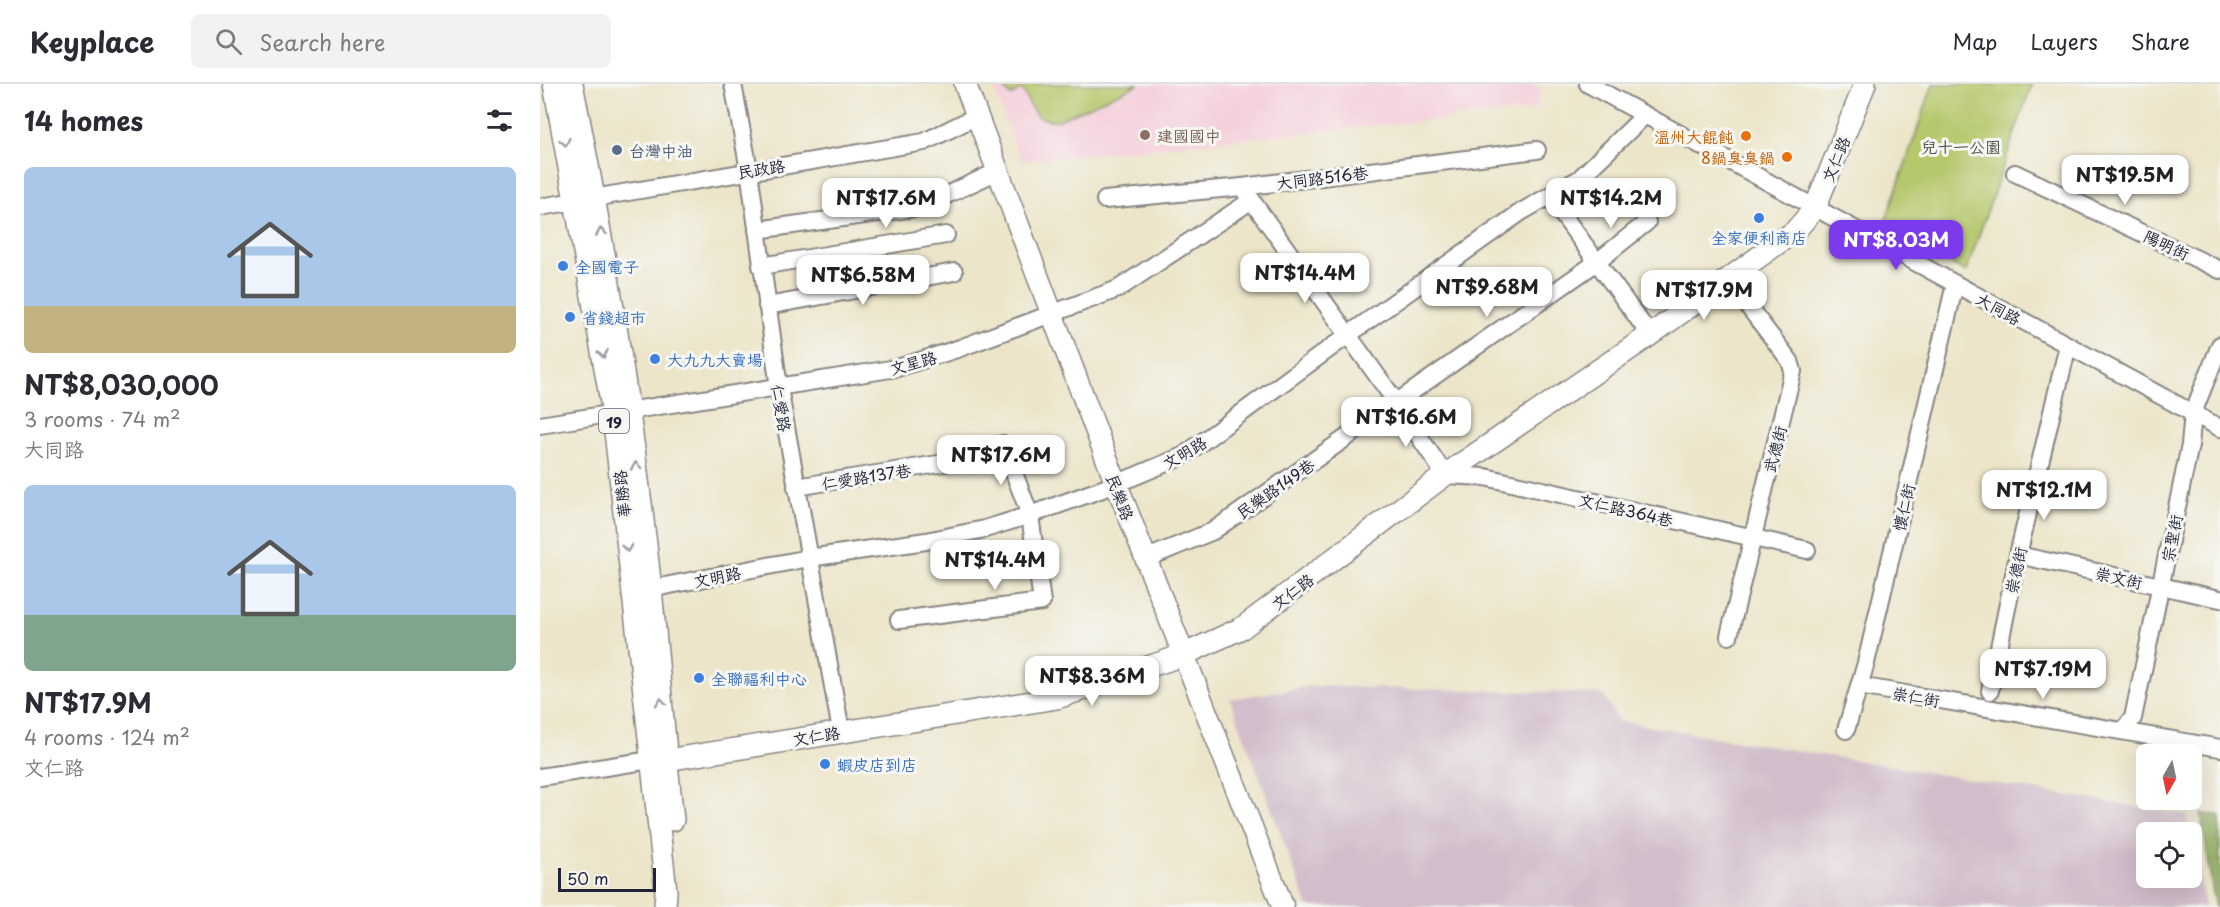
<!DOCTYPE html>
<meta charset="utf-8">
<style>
:root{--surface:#fff;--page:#f2f2f3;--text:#2b2b33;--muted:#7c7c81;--line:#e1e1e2;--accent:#7c3aed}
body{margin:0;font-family:"Playpen Sans","LXGW WenKai TC",sans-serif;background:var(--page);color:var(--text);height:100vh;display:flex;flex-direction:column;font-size:22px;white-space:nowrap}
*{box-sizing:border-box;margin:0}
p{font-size:20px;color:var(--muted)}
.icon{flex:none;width:33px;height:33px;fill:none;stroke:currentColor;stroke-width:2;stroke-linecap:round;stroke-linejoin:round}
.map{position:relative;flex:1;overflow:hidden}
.sheet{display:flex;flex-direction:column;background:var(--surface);width:540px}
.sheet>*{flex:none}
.needle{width:39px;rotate:189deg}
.controls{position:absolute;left:1596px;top:660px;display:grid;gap:12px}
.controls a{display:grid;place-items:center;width:66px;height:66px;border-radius:9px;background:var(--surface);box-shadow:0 6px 24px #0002;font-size:30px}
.scale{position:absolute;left:18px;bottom:15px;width:98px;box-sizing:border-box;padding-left:6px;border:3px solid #22223b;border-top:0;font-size:16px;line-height:21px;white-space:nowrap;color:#22223b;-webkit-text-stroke:4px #f6f6f2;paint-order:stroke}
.price{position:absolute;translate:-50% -51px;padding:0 14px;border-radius:12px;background:#fff;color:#222;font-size:20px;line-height:39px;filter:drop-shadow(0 2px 3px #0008)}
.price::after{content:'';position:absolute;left:50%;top:36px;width:18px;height:14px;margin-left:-9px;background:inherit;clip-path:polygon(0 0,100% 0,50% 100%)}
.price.selected{background:var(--accent);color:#fff}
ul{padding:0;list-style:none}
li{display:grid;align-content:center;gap:12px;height:318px;padding:0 24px}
li span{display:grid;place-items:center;height:186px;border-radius:9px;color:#555}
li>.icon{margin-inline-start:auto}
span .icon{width:108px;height:108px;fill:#fffc;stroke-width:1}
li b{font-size:26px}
h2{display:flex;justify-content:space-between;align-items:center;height:72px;padding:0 24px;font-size:26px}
header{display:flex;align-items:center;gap:36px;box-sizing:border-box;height:84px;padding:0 30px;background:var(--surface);border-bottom:2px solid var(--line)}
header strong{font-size:28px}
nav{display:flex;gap:33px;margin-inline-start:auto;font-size:21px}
.search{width:420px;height:54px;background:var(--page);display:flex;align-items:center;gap:15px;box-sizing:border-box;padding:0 21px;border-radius:9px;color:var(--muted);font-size:22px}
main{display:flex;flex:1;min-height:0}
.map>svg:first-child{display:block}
</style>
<header>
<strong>Keyplace</strong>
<div class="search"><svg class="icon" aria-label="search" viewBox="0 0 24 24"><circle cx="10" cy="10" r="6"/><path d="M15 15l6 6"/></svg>Search here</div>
<nav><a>Map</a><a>Layers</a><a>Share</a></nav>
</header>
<main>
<section class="sheet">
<h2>14 homes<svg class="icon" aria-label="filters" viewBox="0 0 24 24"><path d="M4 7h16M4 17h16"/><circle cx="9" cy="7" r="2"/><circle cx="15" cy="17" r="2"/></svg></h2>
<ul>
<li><span style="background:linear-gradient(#a9c7e8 75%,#c2b280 0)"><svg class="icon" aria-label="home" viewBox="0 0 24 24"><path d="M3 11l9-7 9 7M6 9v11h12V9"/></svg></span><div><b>NT$8,030,000</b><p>3 rooms · 74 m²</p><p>大同路</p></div></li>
<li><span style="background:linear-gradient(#a9c7e8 70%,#7fa58c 0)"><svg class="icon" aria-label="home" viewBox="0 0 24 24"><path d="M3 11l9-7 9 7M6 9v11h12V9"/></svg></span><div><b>NT$17.9M</b><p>4 rooms · 124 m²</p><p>文仁路</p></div></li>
</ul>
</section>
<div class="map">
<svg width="1680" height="823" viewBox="0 0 1680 823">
<rect width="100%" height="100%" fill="#f6f6f2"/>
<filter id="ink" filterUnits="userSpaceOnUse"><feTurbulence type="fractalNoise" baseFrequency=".0167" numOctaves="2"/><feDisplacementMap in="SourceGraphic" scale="12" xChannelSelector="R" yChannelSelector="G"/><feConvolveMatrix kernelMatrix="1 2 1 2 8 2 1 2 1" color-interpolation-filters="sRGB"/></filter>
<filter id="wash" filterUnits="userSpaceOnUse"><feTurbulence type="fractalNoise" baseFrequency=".008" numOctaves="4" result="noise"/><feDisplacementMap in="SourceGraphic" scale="24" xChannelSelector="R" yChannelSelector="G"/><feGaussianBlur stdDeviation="1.35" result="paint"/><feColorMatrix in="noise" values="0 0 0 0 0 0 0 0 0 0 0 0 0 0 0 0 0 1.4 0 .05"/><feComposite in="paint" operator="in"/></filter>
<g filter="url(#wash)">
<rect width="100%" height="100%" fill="#ece5c9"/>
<path fill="#f5cfda" d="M452 0H995L1002 4 996 26 481 77Z"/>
<path fill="#d1bdcb" d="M771 602 1063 610 1078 637 1646 731 1650 748H1606V794H1652V756L1665 823H768L690 615Z"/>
<g fill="#b5c86c" stroke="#6c7554" stroke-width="1.5">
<path d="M469 0H599L519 36C493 38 493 26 482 5L470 12 463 3Z"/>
<path d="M1393 0H1492L1426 188 1344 141Z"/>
</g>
<path fill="#90ac60" stroke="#59674e" stroke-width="1.5" d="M1661 730 1680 731V823H1675Z"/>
</g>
<g filter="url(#ink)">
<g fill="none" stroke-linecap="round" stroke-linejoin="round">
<g stroke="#878482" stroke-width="20">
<g id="minor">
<path d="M193 0 209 86 239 304 301 647"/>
<path d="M1048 0 1680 344"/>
<path d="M1475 89 1680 186"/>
<path d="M702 103 856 318 905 391 945 393 1267 466"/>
<path d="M1009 112 1110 251"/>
<path d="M565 116 702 103 997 66"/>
<path d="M0 123 384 58 437 32"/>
<path d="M217 146 381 123 458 87"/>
<path d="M221 182 406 151"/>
<path d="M1188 196 1250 277 1253 287 1189 552"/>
<path d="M227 222 414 188"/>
<path d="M0 341 357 284 420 264 578 205 712 116"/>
<path d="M256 403 429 375 463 360 490 431 502 518 359 536"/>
<path d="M1478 471 1680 515"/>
<path d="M605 475 673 447 1057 178 1107 138"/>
<path d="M99 507 269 474 386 457 445 445 490 431 576 400 643 372 808 251 981 128 1039 95 1105 31"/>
<path d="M1319 602 1680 664"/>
<path d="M1450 607 1478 471 1528 261"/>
<path d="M1306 646 1326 579 1415 200"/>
<path d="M1583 647 1593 634 1650 361 1653 329 1680 261"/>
<path d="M0 693 111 676"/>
</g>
</g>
<g stroke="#878482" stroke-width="24">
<g id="major">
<path d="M14 0 73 329 126 807 125 823"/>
<path d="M32 0C66 167 93 336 111 506 119 582 124 659 133 736"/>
<path d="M425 0 571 386 743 823"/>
<path d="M111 676H126L517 614 643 571 702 544 905 391 1110 251 1255 147 1275 124 1325 0"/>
</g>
</g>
<use href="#minor" stroke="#fff" stroke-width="16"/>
<use href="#major" stroke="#fff" stroke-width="21"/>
</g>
<defs><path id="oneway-chevron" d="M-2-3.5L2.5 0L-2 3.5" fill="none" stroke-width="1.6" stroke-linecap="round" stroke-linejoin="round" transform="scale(1.5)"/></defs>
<g stroke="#9c9ca7">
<use href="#oneway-chevron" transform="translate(25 58) rotate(79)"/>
<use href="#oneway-chevron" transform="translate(61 148) rotate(-99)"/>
<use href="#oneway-chevron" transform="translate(63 270) rotate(80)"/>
<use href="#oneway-chevron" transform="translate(96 382) rotate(-97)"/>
<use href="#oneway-chevron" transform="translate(87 464) rotate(84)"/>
<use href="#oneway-chevron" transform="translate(121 618) rotate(-95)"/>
</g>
</g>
<circle fill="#8d6e63" stroke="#f6f6f2" stroke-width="2" cx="605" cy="51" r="6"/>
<g fill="#e8710a" stroke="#f6f6f2" stroke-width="2">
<circle cx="1206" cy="52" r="6"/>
<circle cx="1247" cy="73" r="6"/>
</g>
<circle fill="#5c6f8a" stroke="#f6f6f2" stroke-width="2" cx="77" cy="66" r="6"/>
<g fill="#3f7fe0" stroke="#f6f6f2" stroke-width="2">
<circle cx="1219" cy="134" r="6"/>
<circle cx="23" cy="182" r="6"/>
<circle cx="30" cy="233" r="6"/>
<circle cx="115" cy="275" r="6"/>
<circle cx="159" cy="594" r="6"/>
<circle cx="285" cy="680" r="6"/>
</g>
<g text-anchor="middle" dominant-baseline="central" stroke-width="6" stroke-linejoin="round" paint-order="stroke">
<rect fill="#f6f6f2" stroke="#626272" stroke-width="1.5" x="59" y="325" width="30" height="24" rx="4.5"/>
<g font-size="15" font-weight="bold" fill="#22223b">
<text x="74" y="337">19</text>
</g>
<g font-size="16" fill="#785e54" stroke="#f6f6f2" text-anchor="start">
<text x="617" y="51">建國國中</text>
</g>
<g font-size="16" fill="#c56008" stroke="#f6f6f2" text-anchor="end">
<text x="1194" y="52">溫州大餛飩</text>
<text x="1235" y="73">8鍋臭臭鍋</text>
</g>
<g font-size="16" fill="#4e544a" stroke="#f6f6f2">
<text x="1421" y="62">兒十一公園</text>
</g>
<g font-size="16" fill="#4e5e75" stroke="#f6f6f2" text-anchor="start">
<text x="89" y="66">台灣中油</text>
</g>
<g font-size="16" fill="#22223b" stroke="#f6f6f2">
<text transform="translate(1295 75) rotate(-68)">文仁路</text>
<text transform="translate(221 84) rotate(-9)">民政路</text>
<text transform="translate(782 93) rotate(-7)">大同路516巷</text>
<text transform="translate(1627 160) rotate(25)">陽明街</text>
<text transform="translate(1459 224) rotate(29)">大同路</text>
<text transform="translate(373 278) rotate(-15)">文星路</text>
<text transform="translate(242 324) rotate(80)">仁愛路</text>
<text transform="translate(1234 365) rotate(-75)">武德街</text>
<text transform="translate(644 368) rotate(-31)">文明路</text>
<text transform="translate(326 392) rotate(-9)">仁愛路137巷</text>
<text transform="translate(735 404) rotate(-35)">民樂路149巷</text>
<text transform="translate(81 410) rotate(-96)">華勝路</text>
<text transform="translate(581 413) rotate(69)">民樂路</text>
<text transform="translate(1363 423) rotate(-77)">懷仁街</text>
<text transform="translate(1086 425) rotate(13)">文仁路364巷</text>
<text transform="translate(1631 454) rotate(-79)">宗聖街</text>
<text transform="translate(1475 486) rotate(-78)">崇德街</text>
<text transform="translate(177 492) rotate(-11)">文明路</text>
<text transform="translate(1579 493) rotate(13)">崇文街</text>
<text transform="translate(752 507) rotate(-37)">文仁路</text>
<text transform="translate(1376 612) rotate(10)">崇仁街</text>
<text transform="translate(276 651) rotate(-9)">文仁路</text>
</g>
<g font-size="16" fill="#366cbe" stroke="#f6f6f2" text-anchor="start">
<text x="1219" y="153" text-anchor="middle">全家便利商店</text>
<text x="35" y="182">全國電子</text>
<text x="42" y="233">省錢超市</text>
<text x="127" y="275">大九九大賣場</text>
<text x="171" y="594">全聯福利中心</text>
<text x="297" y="680">蝦皮店到店</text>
</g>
</g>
</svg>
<div class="controls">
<a><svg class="needle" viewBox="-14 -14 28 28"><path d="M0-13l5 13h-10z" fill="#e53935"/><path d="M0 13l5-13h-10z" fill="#7c7c81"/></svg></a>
<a><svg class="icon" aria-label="locate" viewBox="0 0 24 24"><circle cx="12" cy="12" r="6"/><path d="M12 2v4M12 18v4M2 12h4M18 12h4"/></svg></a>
</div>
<div class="scale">50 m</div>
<b class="price" style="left:1585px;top:122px">NT$19.5M</b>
<b class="price" style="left:346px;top:145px">NT$17.6M</b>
<b class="price" style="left:1071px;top:145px">NT$14.2M</b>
<b class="price selected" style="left:1356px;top:187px">NT$8.03M</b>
<b class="price" style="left:765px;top:220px">NT$14.4M</b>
<b class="price" style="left:323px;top:222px">NT$6.58M</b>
<b class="price" style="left:947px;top:234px">NT$9.68M</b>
<b class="price" style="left:1164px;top:237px">NT$17.9M</b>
<b class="price" style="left:866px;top:364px">NT$16.6M</b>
<b class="price" style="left:461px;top:402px">NT$17.6M</b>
<b class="price" style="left:1504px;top:437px">NT$12.1M</b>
<b class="price" style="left:455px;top:507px">NT$14.4M</b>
<b class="price" style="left:1503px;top:616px">NT$7.19M</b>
<b class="price" style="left:552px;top:623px">NT$8.36M</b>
</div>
</main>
